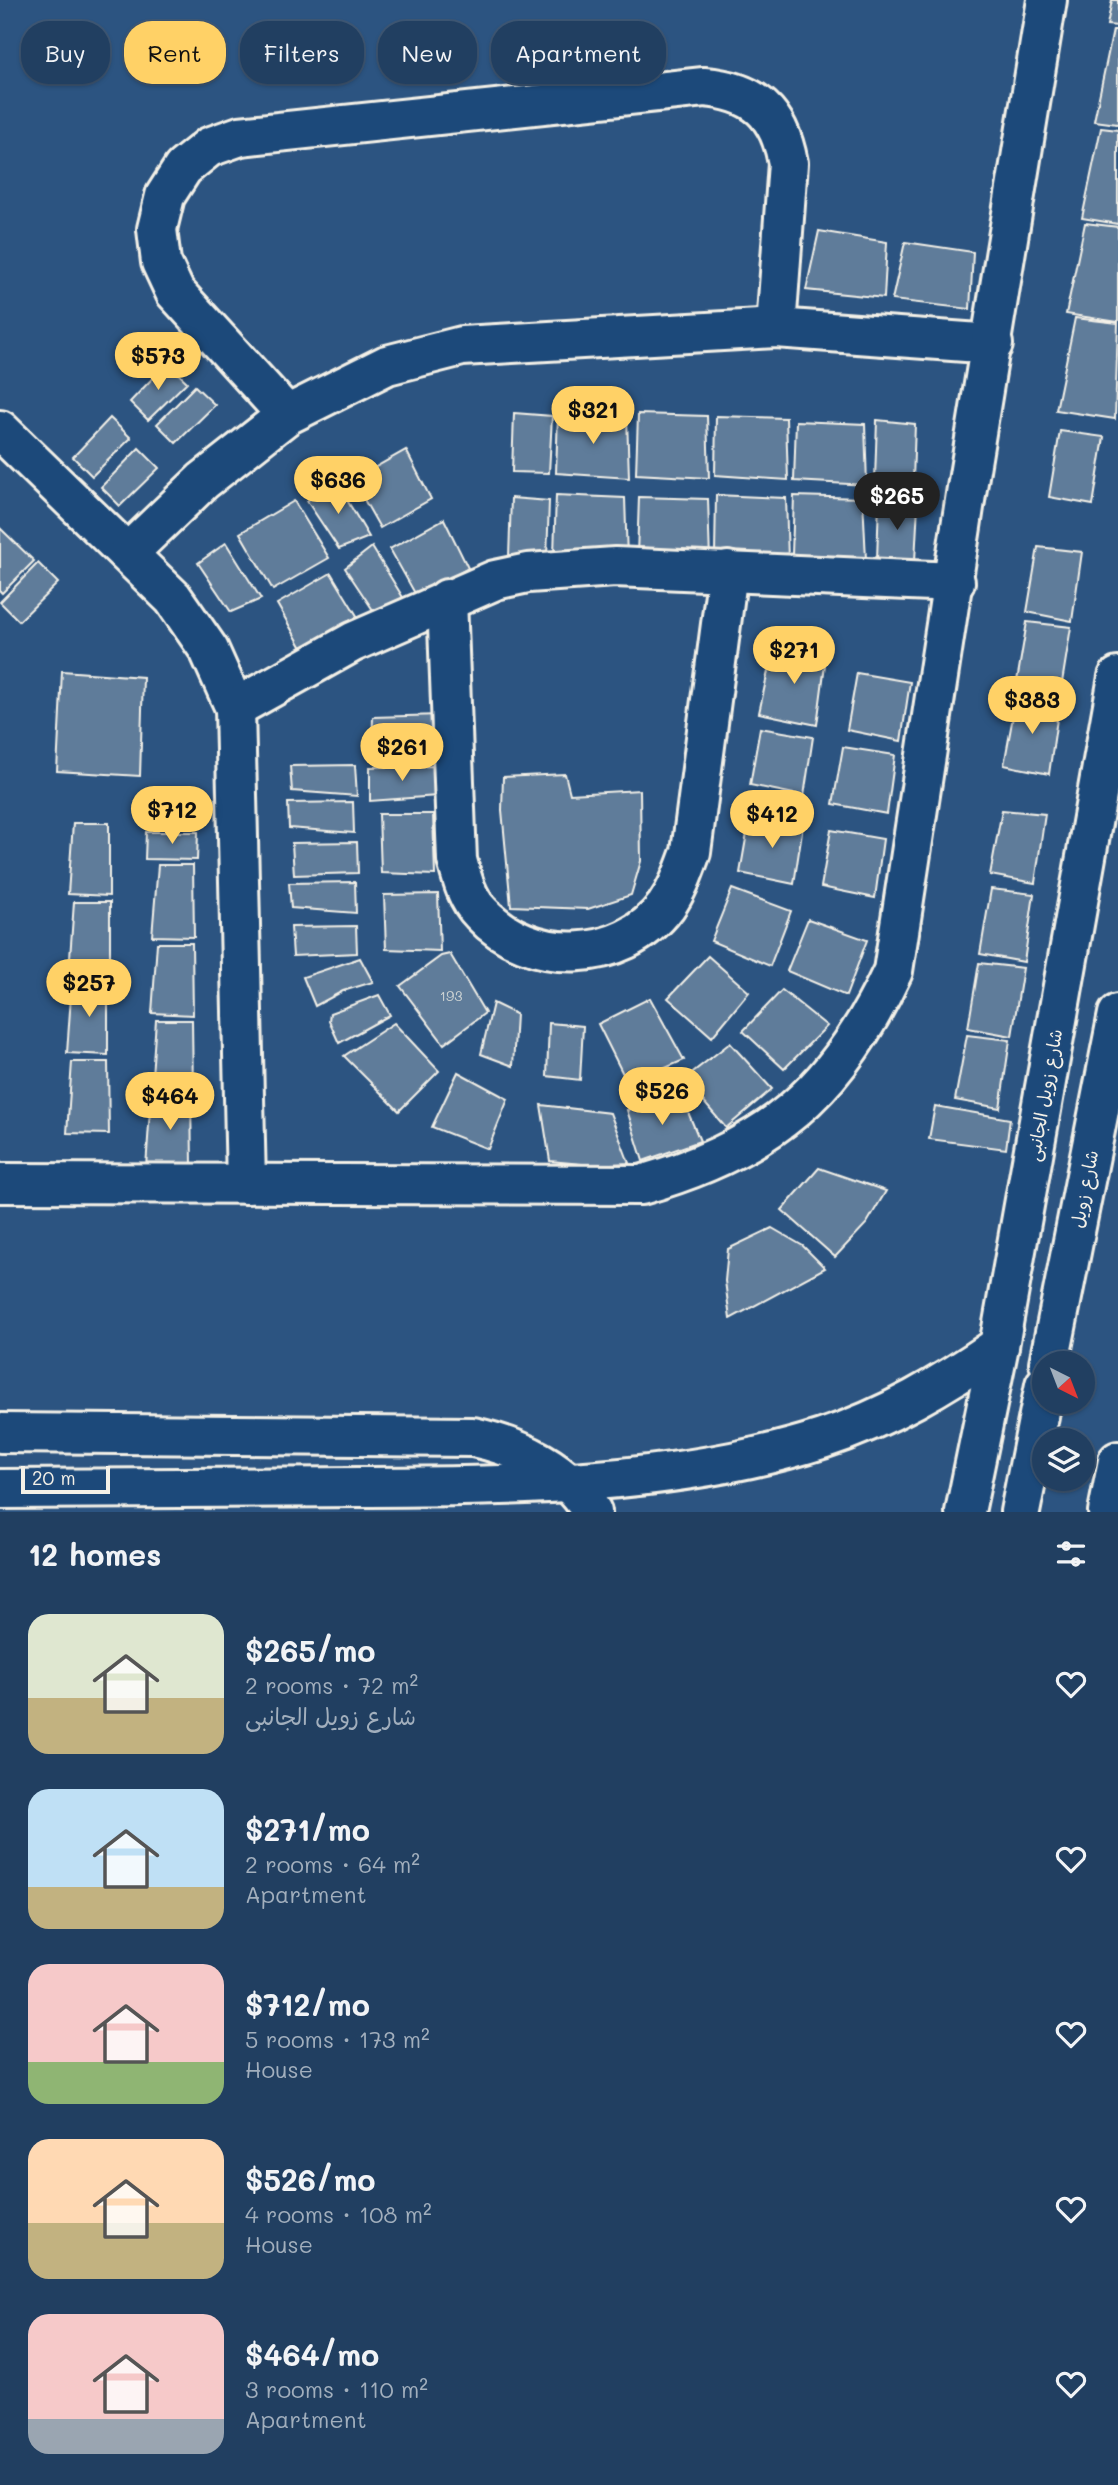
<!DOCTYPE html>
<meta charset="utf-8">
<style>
:root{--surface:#213f61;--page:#2d4a6a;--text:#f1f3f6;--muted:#a2afbd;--line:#3e5876;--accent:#ffd166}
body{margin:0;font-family:Mali,"Playpen Sans Arabic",sans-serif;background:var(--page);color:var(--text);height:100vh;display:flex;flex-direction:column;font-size:26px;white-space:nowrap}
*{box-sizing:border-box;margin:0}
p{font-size:23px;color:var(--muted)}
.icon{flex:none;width:38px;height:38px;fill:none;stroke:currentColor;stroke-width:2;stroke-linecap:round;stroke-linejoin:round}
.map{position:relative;height:1512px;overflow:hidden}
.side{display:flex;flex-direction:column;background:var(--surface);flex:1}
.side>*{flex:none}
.banner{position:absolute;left:21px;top:21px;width:700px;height:63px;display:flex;gap:14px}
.needle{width:46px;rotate:138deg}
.buttons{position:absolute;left:1032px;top:1351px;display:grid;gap:14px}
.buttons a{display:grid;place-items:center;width:63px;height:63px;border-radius:50%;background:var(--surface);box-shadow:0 2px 5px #0004,0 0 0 2px var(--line);font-size:35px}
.scale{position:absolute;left:21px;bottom:18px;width:89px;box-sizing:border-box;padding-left:7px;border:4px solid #f4f1e8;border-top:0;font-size:19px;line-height:24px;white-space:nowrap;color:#f4f1e8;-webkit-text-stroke:5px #1f4a7a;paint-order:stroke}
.price{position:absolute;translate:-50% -60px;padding:0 16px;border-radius:24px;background:var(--accent);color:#111;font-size:23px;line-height:46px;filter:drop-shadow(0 2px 4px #0008)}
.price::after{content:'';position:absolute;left:50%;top:42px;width:21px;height:16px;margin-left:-10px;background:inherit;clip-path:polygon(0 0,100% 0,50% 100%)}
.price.active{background:#222;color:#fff}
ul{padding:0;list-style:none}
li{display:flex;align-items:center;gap:21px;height:175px;padding:0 28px}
li span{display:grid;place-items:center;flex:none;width:196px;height:140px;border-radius:21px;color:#555}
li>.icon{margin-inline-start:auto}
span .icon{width:84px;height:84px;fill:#fffc;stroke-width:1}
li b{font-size:30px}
h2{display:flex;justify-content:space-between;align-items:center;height:84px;padding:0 28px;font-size:30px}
.tag{padding:0 24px;border-radius:28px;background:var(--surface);box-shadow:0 2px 5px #0004,0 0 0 2px var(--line);font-size:24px;line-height:63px}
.tag.active{background:var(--accent);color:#111}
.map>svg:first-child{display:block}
</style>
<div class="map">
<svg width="1118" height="1512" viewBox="0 0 1118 1512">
<rect width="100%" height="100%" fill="#2c5481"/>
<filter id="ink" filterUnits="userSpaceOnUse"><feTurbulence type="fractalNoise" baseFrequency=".0143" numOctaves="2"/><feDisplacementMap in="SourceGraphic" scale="14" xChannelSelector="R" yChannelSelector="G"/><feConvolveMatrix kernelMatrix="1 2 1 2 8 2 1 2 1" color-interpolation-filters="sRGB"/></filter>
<g filter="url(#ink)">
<g fill="#5e7b9a" stroke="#f4f1e8" stroke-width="2">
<path d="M1112 0H1118V26L1107 25Z"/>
<path d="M1113 30H1118V124L1094 121Z"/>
<path d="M1101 128 1118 130V224L1082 218Z"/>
<path d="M1085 223 1118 227V322L1066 314Z"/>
<path d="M819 231 887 242 884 298 806 290Z"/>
<path d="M905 242 973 252 970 309 892 300Z"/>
<path d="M1075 318 1118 323 1115 419 1056 410Z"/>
<path d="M167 363 187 382 148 420 130 402Z"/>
<path d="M195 386 215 405 176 443 157 424Z"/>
<path d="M514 413 552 416 549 473 512 472Z"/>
<path d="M558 414 627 417 629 478 556 473Z"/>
<path d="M638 414 707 416 709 478 636 474Z"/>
<path d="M716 416 786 418 788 480 715 475Z"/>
<path d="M110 418 131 438 92 476 73 457Z"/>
<path d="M877 420 915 424 913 480H875Z"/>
<path d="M796 421 865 424 867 485 794 481Z"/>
<path d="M1060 431 1104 437 1093 505 1049 497Z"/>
<path d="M139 448 159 468 120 506 101 487Z"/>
<path d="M406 450 431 499 380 528 353 480Z"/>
<path d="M335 480 369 537 339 549 307 501Z"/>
<path d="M556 495 625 498 627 559 554 555Z"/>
<path d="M716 495 786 498 788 560 715 555Z"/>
<path d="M794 496 863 498 866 560 792 555Z"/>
<path d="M639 497 708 499 710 561 637 556Z"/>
<path d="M511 498 549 501 547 558 509 557Z"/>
<path d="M294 501 329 558 273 590 240 533Z"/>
<path d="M879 501 918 505 915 561 877 560Z"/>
<path d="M444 519 468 568 417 597 390 549Z"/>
<path d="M0 528 34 561 2 593 0 591Z"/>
<path d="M226 543 261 599 231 612 198 563Z"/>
<path d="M372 547 407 604 377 616 345 568Z"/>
<path d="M1038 547 1082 552 1072 621 1027 612Z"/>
<path d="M38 563 58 583 19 621 0 602Z"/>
<path d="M331 573 365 629 310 662 277 604Z"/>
<path d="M1027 622 1071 627 1060 695 1016 687Z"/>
<path d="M773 648 826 657 817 725 759 713Z"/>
<path d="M62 671 143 677 140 776 57 771Z"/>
<path d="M857 673 910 682 901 741 847 730Z"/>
<path d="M1016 700 1059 705 1049 774 1004 765Z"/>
<path d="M440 715V746L372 751 373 717Z"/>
<path d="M760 728 813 737 804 796 750 785Z"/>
<path d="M843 747 895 755 887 814 833 804Z"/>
<path d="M355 765 357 796 292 791 290 766Z"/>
<path d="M435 766 437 796 370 801V767Z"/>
<path d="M565 774 570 794 640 790 641 861 631 895 588 909 511 906 502 810 503 777Z"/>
<path d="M353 802 354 833 289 828 288 803Z"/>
<path d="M1002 810 1045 814 1035 883 990 875Z"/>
<path d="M379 814H433L435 875 381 873Z"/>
<path d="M750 816 803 825 794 884 740 873Z"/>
<path d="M73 823H109V896L68 894Z"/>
<path d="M831 830 883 839 875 898 821 887Z"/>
<path d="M146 832H198L197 860 145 859Z"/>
<path d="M357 842 358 873 294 875 292 843Z"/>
<path d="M158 865H193L194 937 152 936Z"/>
<path d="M355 882 356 913 291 908 289 883Z"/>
<path d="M732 889 791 911 770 966 711 941Z"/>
<path d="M991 889 1034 894 1024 962 980 954Z"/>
<path d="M438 894 440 951 386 949 384 895Z"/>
<path d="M74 902H110V974L69 972Z"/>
<path d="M808 919 867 940 846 996 787 971Z"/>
<path d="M356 926 357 953 293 956 291 927Z"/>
<path d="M157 943H192L193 1015 152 1013Z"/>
<path d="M450 954 485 1013 444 1044 400 986 441 956Z"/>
<path d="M708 956 749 992 712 1037 668 998Z"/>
<path d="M360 958 373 982 343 991 315 1006 303 977Z"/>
<path d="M979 963 1023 968 1012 1036 968 1028Z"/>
<path d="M72 982 108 983V1055L67 1053Z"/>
<path d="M782 990 827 1026 784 1069 743 1031Z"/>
<path d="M379 995 390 1015 339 1043 329 1021 330 1013Z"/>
<path d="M650 998 684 1060 628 1084 598 1024Z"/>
<path d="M493 1003 516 1014 513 1066 481 1054Z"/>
<path d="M156 1020H192L193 1092 151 1090Z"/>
<path d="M394 1023 439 1071 399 1111 344 1056Z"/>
<path d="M549 1023 583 1026 580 1080 547 1076Z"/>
<path d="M967 1035 1010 1040 1000 1108 955 1100Z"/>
<path d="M730 1043 772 1089 726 1128 684 1079Z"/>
<path d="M72 1062H108L109 1134 67 1133Z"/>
<path d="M458 1072 508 1099 488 1149 432 1127Z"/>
<path d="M680 1093 700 1141 643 1161 627 1110Z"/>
<path d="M151 1096H191L192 1166 146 1167Z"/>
<path d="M541 1105 610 1113 629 1163 593 1165 550 1161Z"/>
<path d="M935 1106 1010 1119 1006 1149 929 1139Z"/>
<path d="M819 1168 886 1191 867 1223 835 1257 782 1210Z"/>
<path d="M772 1228 803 1246 825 1268 730 1319 725 1281 728 1249Z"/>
</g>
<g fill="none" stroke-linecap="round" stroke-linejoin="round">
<g stroke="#f4f1e8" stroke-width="44">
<g id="minor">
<path d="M287 415 175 292 161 262 157 229 165 196 183 168 209 147 240 136 704 87C755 91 779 113 788 163L776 328"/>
<path d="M0 430 173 598 209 650 235 708 246 1184"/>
<path d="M128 553 203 481 287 415 387 365 462 346 776 328 993 344"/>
<path d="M447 599 457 860C462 879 467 899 481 913 530 966 622 965 666 906 678 889 684 871 691 852L728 571"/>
<path d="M235 708 353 642 495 580 528 573 615 567 955 582"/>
<path d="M0 1183 641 1185C769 1149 837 1091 893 971L966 494 1047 0"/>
<path d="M0 1433 473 1437C519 1447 567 1469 592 1512"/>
<path d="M0 1489C120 1488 240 1488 360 1487 513 1486 675 1486 822 1439 887 1418 944 1384 999 1346"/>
<path d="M965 1512 999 1346 1118 677"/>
</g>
</g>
<g stroke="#f4f1e8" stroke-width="44">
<g id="major">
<path d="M1049 1363 1118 1014"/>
<path d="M1020 1512 1045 1385"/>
<path d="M1108 1512 1118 1461"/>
</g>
</g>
<use href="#minor" stroke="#1f4a7a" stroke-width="38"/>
<use href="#major" stroke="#1f4a7a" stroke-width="38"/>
</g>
</g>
<g text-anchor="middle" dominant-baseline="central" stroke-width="5" stroke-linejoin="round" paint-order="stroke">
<g font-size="14" fill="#ced4d4">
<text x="451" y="995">193</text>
</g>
<g font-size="18" fill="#f4f1e8" stroke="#1f4a7a">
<text transform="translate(1044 1095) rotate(-80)">شارع زويل الجانبى</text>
<text transform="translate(1084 1189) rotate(-79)">شارع زويل</text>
</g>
</g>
</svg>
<div class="buttons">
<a><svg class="needle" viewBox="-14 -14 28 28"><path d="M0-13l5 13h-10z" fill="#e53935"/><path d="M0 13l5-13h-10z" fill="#a2afbd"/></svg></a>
<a><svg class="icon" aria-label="layers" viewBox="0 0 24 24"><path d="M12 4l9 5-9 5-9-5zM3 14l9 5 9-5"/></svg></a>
</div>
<div class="scale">20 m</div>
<b class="price" style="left:158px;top:392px">$573</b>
<b class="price" style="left:593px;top:446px">$321</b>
<b class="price" style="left:338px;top:516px">$636</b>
<b class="price active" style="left:897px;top:532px">$265</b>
<b class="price" style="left:794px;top:686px">$271</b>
<b class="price" style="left:1032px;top:736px">$383</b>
<b class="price" style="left:402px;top:783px">$261</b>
<b class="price" style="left:172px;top:846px">$712</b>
<b class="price" style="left:772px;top:850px">$412</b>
<b class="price" style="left:89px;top:1019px">$257</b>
<b class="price" style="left:662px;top:1127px">$526</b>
<b class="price" style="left:170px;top:1132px">$464</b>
<div class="banner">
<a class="tag">Buy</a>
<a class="tag active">Rent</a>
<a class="tag">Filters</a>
<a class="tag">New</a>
<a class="tag">Apartment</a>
</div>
</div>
<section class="side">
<h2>12 homes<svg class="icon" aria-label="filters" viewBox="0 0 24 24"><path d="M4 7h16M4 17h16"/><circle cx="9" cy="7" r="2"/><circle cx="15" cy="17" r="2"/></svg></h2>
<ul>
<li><span style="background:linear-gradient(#dfe7d0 60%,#c2b280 0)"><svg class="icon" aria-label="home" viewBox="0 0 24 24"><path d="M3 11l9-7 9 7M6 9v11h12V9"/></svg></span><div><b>$265/mo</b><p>2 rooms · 72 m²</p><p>شارع زويل الجانبى</p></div><svg class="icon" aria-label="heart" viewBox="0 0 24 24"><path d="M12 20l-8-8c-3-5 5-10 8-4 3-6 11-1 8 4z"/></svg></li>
<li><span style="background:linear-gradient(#bfe0f5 70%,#c2b280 0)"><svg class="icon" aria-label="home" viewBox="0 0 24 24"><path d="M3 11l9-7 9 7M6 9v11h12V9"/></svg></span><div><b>$271/mo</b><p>2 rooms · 64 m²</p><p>Apartment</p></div><svg class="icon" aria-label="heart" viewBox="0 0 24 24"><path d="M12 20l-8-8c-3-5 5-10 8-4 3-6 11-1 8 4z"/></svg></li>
<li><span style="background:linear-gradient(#f6c9c9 70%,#8fb573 0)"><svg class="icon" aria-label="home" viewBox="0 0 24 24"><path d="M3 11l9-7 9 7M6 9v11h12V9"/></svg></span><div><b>$712/mo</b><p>5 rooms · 173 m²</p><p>House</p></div><svg class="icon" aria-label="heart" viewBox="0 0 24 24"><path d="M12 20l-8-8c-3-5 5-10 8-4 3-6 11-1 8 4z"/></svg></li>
<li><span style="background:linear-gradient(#ffd9b3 60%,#c2b280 0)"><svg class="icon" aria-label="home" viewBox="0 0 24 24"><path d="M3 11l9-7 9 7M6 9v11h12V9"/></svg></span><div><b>$526/mo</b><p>4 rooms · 108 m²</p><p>House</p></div><svg class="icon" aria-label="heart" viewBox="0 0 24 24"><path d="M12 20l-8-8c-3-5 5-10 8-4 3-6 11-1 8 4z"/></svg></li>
<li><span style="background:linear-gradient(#f6c9c9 75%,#9aa5b1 0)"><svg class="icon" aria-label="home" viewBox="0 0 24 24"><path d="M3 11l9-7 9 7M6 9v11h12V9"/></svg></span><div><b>$464/mo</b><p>3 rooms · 110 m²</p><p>Apartment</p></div><svg class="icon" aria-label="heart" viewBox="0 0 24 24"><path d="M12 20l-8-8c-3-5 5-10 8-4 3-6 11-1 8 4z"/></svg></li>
</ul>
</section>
